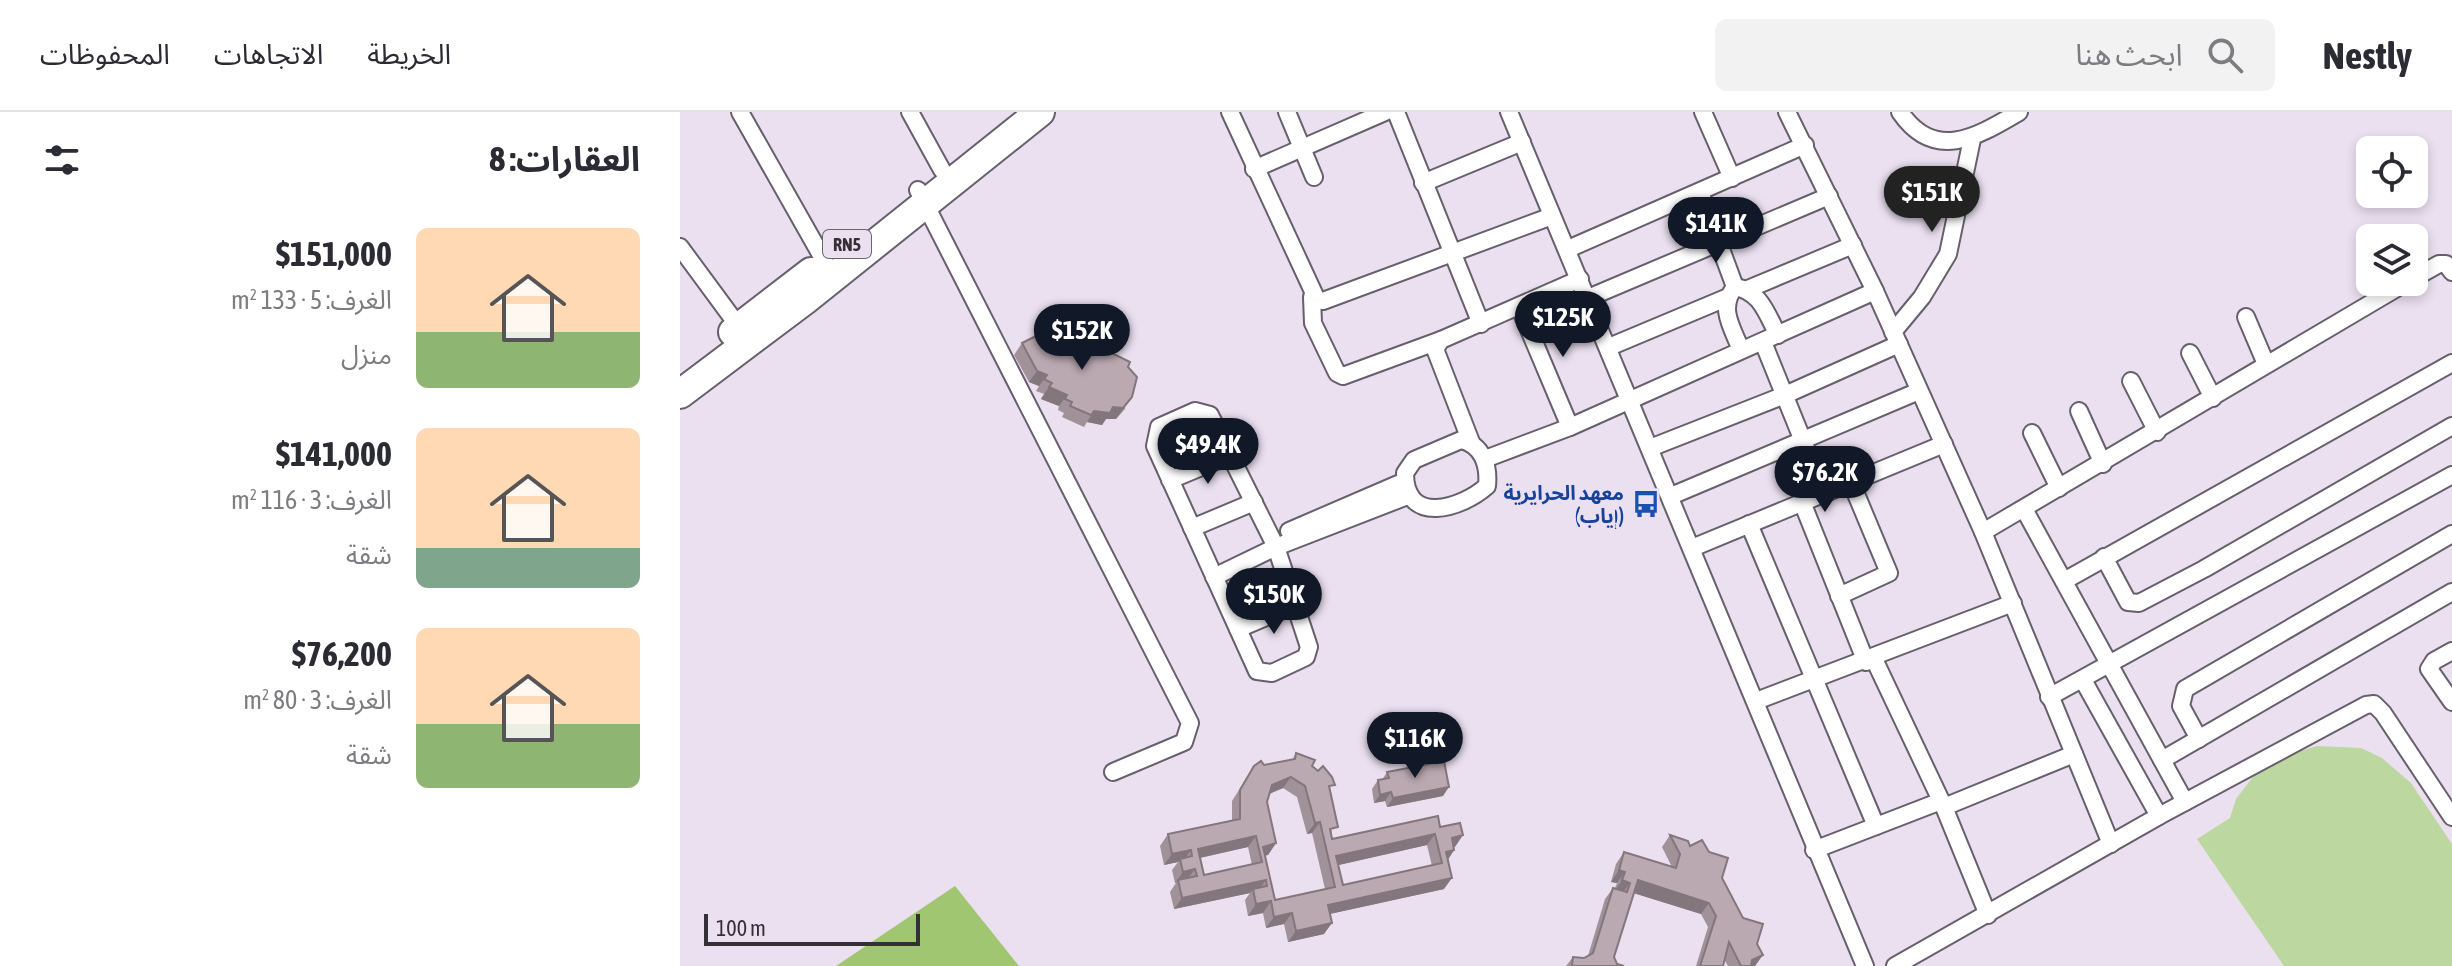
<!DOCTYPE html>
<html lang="ar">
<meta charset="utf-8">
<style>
:root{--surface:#fff;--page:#f2f2f3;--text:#2b2b33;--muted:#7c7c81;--line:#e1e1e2;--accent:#111827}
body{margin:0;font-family:"Asap Condensed","Noto Sans Arabic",sans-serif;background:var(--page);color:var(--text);direction:rtl;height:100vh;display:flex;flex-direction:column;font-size:30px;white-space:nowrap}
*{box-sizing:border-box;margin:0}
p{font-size:26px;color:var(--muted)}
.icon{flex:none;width:44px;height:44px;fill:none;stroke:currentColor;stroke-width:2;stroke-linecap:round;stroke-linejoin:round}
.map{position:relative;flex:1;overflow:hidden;direction:ltr}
.sheet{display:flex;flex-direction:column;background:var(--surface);width:680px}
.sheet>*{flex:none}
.tools{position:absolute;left:1676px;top:24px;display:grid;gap:16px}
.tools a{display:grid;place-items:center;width:72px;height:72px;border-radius:12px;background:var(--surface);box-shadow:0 4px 12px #0003;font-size:40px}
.scale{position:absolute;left:24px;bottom:20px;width:216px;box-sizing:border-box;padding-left:8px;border:4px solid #343036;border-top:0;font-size:22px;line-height:28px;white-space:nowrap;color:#343036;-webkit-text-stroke:6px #ebe0f0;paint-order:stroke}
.price{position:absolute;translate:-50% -68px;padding:0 18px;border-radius:28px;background:var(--accent);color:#fff;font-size:26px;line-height:52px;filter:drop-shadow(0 2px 4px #0008)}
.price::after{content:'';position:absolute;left:50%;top:48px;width:24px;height:18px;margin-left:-12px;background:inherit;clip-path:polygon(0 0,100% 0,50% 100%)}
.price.active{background:#222;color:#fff}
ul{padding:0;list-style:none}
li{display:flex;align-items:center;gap:24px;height:200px;padding:0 40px}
li span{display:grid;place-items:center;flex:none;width:224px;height:160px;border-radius:12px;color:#555}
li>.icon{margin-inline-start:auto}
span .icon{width:96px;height:96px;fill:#fffc;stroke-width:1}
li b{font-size:34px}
h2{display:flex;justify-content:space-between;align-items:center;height:96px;padding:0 40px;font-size:34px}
header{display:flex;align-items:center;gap:48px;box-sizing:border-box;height:112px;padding:0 40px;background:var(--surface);border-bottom:2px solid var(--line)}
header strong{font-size:38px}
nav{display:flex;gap:44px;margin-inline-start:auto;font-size:28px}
.search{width:560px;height:72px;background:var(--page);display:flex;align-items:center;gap:20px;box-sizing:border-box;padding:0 28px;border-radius:12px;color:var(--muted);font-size:30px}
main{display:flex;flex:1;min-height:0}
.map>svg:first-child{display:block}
</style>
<header>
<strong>Nestly</strong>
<div class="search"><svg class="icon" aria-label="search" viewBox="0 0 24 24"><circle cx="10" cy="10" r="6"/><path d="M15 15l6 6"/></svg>ابحث هنا</div>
<nav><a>الخريطة</a><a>الاتجاهات</a><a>المحفوظات</a></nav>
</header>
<main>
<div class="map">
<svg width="1772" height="854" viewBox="0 0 1772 854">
<rect width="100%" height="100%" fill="#ebe0f0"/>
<path fill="#bcd79f" d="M1637 634 1681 636 1702 646 1731 671 1772 732V854H1604L1517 727 1550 706 1556 687 1579 657 1598 646Z"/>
<path fill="#a0c672" d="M275 774 339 854H156Z"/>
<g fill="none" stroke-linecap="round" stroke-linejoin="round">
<g stroke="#685f6c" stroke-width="20">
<g id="minor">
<path d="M60 0 145 150"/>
<path d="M230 0 262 58"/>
<path d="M550 0 637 188 643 189 872 104"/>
<path d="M607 0 634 65"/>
<path d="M716 0 801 212"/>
<path d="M829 0 1185 854"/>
<path d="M1023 0 1052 66"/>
<path d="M1107 0 1195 179 1303 420 1431 732"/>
<path d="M1220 0C1255 51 1298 24 1339 0"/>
<path d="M574 57 705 0"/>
<path d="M743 71 842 30"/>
<path d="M238 78 510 611 504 630 433 660"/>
<path d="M1020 80 1055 175"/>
<path d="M0 135 59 215"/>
<path d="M888 137 1125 33"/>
<path d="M1734 166 1759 152H1766L1772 160"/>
<path d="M1068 177 1173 133"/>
<path d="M632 185 633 211 657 261 663 264 761 228"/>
<path d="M908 186 1149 84"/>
<path d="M839 194 890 315"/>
<path d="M1566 205 1586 252"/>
<path d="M1213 220 1242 185 1268 142 1292 27"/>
<path d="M1083 230 1144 381"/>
<path d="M929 235 1046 186"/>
<path d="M1061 238C1052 215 1038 196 1055 175 1081 179 1087 203 1098 223"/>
<path d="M1510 241 1533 286"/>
<path d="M1451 269 1477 320"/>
<path d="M515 299 530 303 596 435 629 535 626 545 592 561 577 559 475 334 479 315Z"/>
<path d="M1399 299 1423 352"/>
<path d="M1352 321 1379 376"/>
<path d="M781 328C803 333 809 354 807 374 781 397 725 414 725 361L734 348Z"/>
<path d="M791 330 755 237 761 228 900 167"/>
<path d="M970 336 1105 283 1219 232"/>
<path d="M805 347 890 315 1195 179"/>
<path d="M490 368 550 343"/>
<path d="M991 384 1239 279"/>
<path d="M1122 390 1186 550"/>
<path d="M1344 397 1505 690"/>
<path d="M1069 412 1196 714"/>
<path d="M512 416 574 390"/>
<path d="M609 419 725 369"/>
<path d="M1303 420 1727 170"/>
<path d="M1012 436 1264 332"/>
<path d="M1424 445 1448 490 1459 491 1524 457 1772 314"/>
<path d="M534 465 596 435 730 383"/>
<path d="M1384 469 1772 251"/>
<path d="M1159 484 1209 461 1171 370"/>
<path d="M558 517 614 493"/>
<path d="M1772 539 1754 549 1749 557 1772 590"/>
<path d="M1194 547 1264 695 1308 803"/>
<path d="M1403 568 1479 704"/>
<path d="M1369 585 1772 363"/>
<path d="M1076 589 1333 491"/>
<path d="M1519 627 1501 594 1505 577 1772 422"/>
<path d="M1482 648 1772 480"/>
<path d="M1264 695 1394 642"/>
<path d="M1134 738 1261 689"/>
<path d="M1215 854 1479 704 1686 593 1694 592 1703 601 1772 705"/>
</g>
</g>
<g stroke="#685f6c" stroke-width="32">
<g id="trunk">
<path d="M53 220 131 160"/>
<path d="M0 282 125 188 360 0"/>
</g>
</g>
<use href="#minor" stroke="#fff" stroke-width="16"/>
<use href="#trunk" stroke="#fff" stroke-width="28"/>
</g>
<g fill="#a19198" fill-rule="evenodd">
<path d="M342 231 419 240 422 236 448 255 445 297 436 307H426L422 313 407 310 404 315 382 305 384 301 378 298 379 294 361 287 364 282 356 279 359 274 349 270 334 243Z"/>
<path d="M616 641 632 654 650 680 652 727 760 715 783 723 774 735V738L768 748 764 777 650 802 644 822 608 830 604 812 586 816 583 801 568 804 565 788 570 781 494 797 490 780 496 771H495L492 758 498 750 484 753 480 734 488 722 552 708V689L574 654 612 648ZM603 676 617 685 627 722 632 721 645 777 595 788 585 743H588L596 731 587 690 589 682ZM747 733 752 754 663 773 658 753ZM568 735 572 753 524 763 520 746Z"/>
<path d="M707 660 763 684 707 695 705 689 694 691 692 677 698 668H702Z"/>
<path d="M990 723 1010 734 1042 766 1077 832 1075 854H1048L1044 847 1043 854H1016L1028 815 1021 802 954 781 934 845 937 852 944 854H886L893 845 904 846 908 844 925 787 933 776H935L937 771 931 770 936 752 944 740 992 755 982 735Z"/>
</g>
<g fill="#83767c">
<path d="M357 259 367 263 359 274 349 270Z"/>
<path d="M369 275 387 283 379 294 361 287Z"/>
<path d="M452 285 436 307H426L422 313 407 310 414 299 433 295Z"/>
<path d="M611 665 603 676 584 684 592 673Z"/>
<path d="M769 675 763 684 707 695 713 686Z"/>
<path d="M711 680 705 689 694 691 700 683Z"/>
<path d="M640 710 632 721 627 722 635 711Z"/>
<path d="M755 722 747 733 650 755 656 744Z"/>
<path d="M783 723 775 735 764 737 772 726Z"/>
<path d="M576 724 568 735 510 748 518 737Z"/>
<path d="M596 731 588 743 581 745 583 735Z"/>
<path d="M511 738 503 749 500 747 498 750 484 753 492 742Z"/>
<path d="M774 738 766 750V740Z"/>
<path d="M515 757 507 768H498L495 771 503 760Z"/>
<path d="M939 758 945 760 937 771 931 770Z"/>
<path d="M772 766 764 777 640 804 648 793Z"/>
<path d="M586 768 578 779 573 777 570 781 494 797 502 786Z"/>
<path d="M942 768 950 771 942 782 934 780Z"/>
<path d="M958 768 1029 791 1021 802 950 780Z"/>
<path d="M591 789 583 801 568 804 576 792Z"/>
<path d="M612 801 604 812 586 816 594 805Z"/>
<path d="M652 811 644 822 608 830 616 819Z"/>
<path d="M1083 843 1075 854H1068L1072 848Z"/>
</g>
<g fill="#bba9b1" stroke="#83767c" stroke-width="2" fill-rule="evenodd">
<path d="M372 216 419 241 422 236 450 250 448 255 457 265 452 285 443 296 433 295 430 301 414 299 411 303 390 294 392 290 385 287 387 283 369 275 372 271 364 267 367 263 357 259 342 231Z"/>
<path d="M616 641 635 648 632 654 638 659 643 654 652 665 655 673 649 674 658 715 650 717 652 727 758 704 760 715 780 711 783 723 772 726 774 738 766 740 772 766 648 793 652 811 616 819 612 801 594 805 591 789 576 792 573 777 587 774 586 768 502 786 498 768 517 764 515 757 503 760 500 747 512 744 511 738 492 742 488 722 560 707V678L574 654 581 649 584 653 615 647ZM611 665 625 674 635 711 640 710 655 775 595 788 583 735 596 731 587 690 592 673ZM755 722 762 751 663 773 656 744ZM576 724 582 750 524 763 518 737Z"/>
<path d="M764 649 769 675 713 686 711 680 700 683 698 668 709 666 707 660Z"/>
<path d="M990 723 1008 729 1010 734 1022 728 1029 740 1048 746 1042 766 1063 806 1083 812 1077 832 1083 843 1072 848 1071 854H1061L1049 830 1043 854H1020L1036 804 1029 791 958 768 934 845 937 852 944 854H892L893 845 904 846 913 841 933 776 947 780 950 771 942 768 945 760 939 758 944 740 996 756 1000 742Z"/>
</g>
<defs>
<g id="bus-bare" transform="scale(2.16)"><path d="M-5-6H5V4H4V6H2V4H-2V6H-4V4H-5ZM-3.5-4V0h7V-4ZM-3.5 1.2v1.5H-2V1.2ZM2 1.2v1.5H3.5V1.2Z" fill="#1a4fb4" stroke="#ebe0f0" stroke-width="2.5" paint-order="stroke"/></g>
</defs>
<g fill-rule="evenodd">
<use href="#bus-bare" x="966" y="392"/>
</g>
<g text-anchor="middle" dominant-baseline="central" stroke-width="7" stroke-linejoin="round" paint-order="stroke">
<rect fill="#ebe0f0" stroke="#6b656e" stroke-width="2" x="143" y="118" width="48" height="28" rx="6"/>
<g font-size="18" font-weight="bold" fill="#343036">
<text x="167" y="132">RN5</text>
</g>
<g font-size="20" font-weight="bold" fill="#164399" stroke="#ebe0f0" text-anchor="end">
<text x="944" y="380">معهد الحرايرية<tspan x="944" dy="23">(إياب)</tspan></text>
</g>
</g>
</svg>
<div class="tools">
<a><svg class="icon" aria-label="locate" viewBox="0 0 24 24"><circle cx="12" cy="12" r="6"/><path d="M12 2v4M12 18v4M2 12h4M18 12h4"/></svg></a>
<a><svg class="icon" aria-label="layers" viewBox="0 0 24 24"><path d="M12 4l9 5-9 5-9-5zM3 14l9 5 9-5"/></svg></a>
</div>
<div class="scale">100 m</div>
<b class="price active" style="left:1252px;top:122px">$151K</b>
<b class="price" style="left:1036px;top:153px">$141K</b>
<b class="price" style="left:883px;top:247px">$125K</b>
<b class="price" style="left:402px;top:260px">$152K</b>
<b class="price" style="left:528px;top:374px">$49.4K</b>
<b class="price" style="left:1145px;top:402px">$76.2K</b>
<b class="price" style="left:594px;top:524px">$150K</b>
<b class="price" style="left:735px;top:668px">$116K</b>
</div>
<section class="sheet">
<h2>العقارات: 8<svg class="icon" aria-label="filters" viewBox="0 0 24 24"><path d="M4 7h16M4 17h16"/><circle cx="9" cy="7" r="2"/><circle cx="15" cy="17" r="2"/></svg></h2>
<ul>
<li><span style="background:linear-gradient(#ffd9b3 65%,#8fb573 0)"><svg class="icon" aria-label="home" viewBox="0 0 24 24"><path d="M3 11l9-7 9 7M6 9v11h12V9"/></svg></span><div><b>$151,000</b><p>الغرف: 5 · 133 m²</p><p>منزل</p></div></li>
<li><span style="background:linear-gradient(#ffd9b3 75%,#7fa58c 0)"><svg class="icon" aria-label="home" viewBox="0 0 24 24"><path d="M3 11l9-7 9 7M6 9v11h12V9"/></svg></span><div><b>$141,000</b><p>الغرف: 3 · 116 m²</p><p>شقة</p></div></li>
<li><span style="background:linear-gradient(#ffd9b3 60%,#8fb573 0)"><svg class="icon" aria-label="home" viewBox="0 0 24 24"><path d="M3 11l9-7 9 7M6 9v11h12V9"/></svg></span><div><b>$76,200</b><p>الغرف: 3 · 80 m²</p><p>شقة</p></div></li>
</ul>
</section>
</main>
